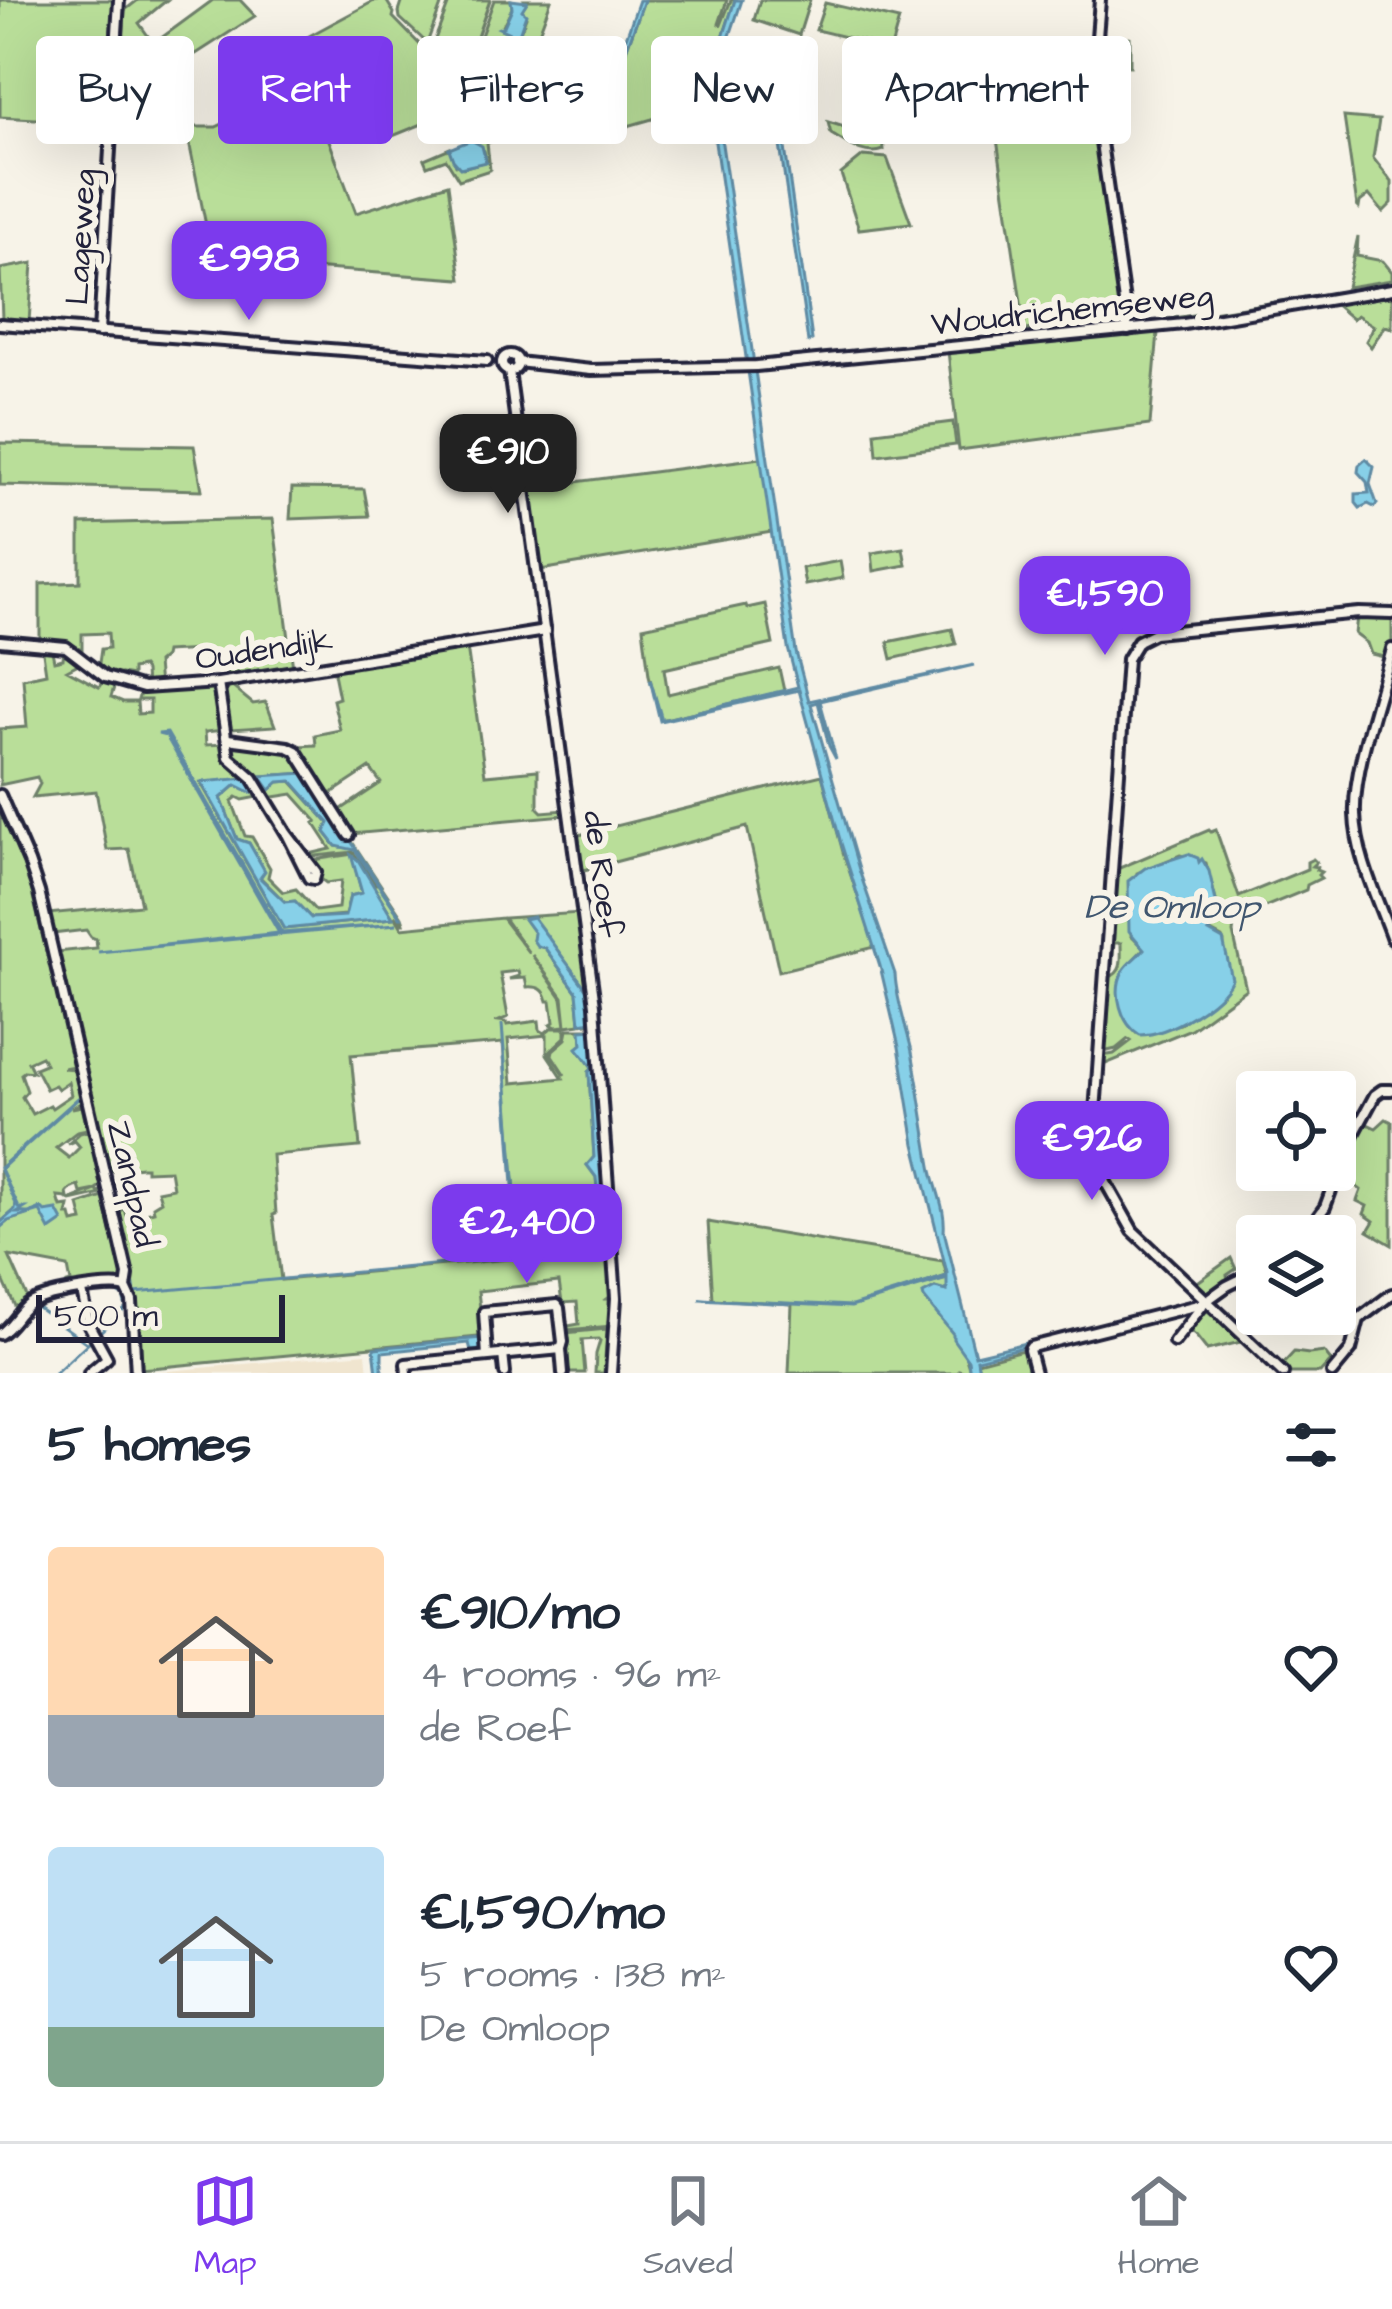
<!DOCTYPE html>
<meta charset="utf-8">
<style>
:root{--surface:#fff;--page:#f6f6f7;--text:#1f2937;--muted:#747a83;--line:#e0e1e3;--accent:#7c3aed}
body{margin:0;font-family:"Architects Daughter",sans-serif;background:var(--page);color:var(--text);height:100vh;display:flex;flex-direction:column;font-size:45px;white-space:nowrap}
*{box-sizing:border-box;margin:0}
p{font-size:39px;color:var(--muted)}
.icon{flex:none;width:66px;height:66px;fill:none;stroke:currentColor;stroke-width:2;stroke-linecap:round;stroke-linejoin:round}
.map{position:relative;height:1373px;overflow:hidden}
.drawer{display:flex;flex-direction:column;background:var(--surface);flex:1}
.drawer>*{flex:none}
.top-card{position:absolute;left:36px;top:36px;width:1320px;height:108px;display:flex;gap:24px}
.fabs{position:absolute;left:1236px;top:1071px;display:grid;gap:24px}
.fabs a{display:grid;place-items:center;width:120px;height:120px;border-radius:12px;background:var(--surface);box-shadow:0 12px 48px #0002;font-size:60px}
.scale{position:absolute;left:36px;bottom:30px;width:249px;box-sizing:border-box;padding-left:12px;border:6px solid #22223b;border-top:0;font-size:33px;line-height:42px;white-space:nowrap;color:#22223b;-webkit-text-stroke:9px #f7f3e8;paint-order:stroke}
.price{position:absolute;translate:-50% -102px;padding:0 27px;border-radius:24px;background:var(--accent);color:#fff;font-size:39px;line-height:78px;filter:drop-shadow(0 3px 6px #0008)}
.price::after{content:'';position:absolute;left:50%;top:72px;width:36px;height:27px;margin-left:-18px;background:inherit;clip-path:polygon(0 0,100% 0,50% 100%)}
.price.on{background:#222;color:#fff}
ul{padding:0;list-style:none}
li{display:flex;align-items:center;gap:36px;height:300px;padding:0 48px}
li span{display:grid;place-items:center;flex:none;width:336px;height:240px;border-radius:12px;color:#555}
li>.icon{margin-inline-start:auto}
span .icon{width:144px;height:144px;fill:#fffc;stroke-width:1}
li b{font-size:51px}
h2{display:flex;justify-content:space-between;align-items:center;height:144px;padding:0 48px;font-size:51px}
.chip{padding:0 42px;border-radius:12px;background:var(--surface);box-shadow:0 12px 48px #0002;font-size:42px;line-height:108px}
.chip.on{background:var(--accent);color:#fff}
.menu{display:flex;justify-content:space-around;align-items:center;height:168px;border-top:3px solid var(--line);background:var(--surface);font-size:33px;color:var(--muted)}
.menu a{display:grid;justify-items:center;gap:6px}
.menu .on{color:var(--accent)}
.map>svg:first-child{display:block}
</style>
<div class="map">
<svg width="1392" height="1373" viewBox="0 0 1392 1373">
<rect width="100%" height="100%" fill="#f7f3e8"/>
<filter id="ink" filterUnits="userSpaceOnUse"><feTurbulence type="fractalNoise" baseFrequency=".00833" numOctaves="2"/><feDisplacementMap in="SourceGraphic" scale="24" xChannelSelector="R" yChannelSelector="G"/><feConvolveMatrix kernelMatrix="1 2 1 2 8 2 1 2 1" color-interpolation-filters="sRGB"/></filter>
<g filter="url(#ink)">
<path fill="#f0e5cf" d="M366 1353 368 1373H146Z"/>
<g fill="#b9de99" stroke="#6e806a" stroke-width="3" fill-rule="evenodd">
<path d="M0 0H115L107 123 0 117Z"/>
<path d="M138 0H167L139 23 151 40 139 48 123 50 125 10Z"/>
<path d="M213 0H240L255 16 196 54 164 50 157 41Z"/>
<path d="M376 0H386L394 13 393 17 427 52 434 42 450 0H490L463 76 471 63 480 67 474 55 494 0H511L512 8 501 29 518 37 526 17 521 10 527 2 525 0H551L507 119 520 130 487 143 490 170 459 180 446 159 427 166 424 159 450 148 456 165 463 168 486 161 484 151 475 141 488 135 491 127 507 119 481 100 383 140 302 54 296 43Z"/>
<path d="M403 0H443L427 43 400 18 399 12Z"/>
<path d="M644 0H727L719 24 721 25 731 0H735L710 77V105L684 110 596 135Z"/>
<path d="M760 0H810L799 35 754 20Z"/>
<path d="M825 3 899 20 891 48 816 30Z"/>
<path d="M1130 36V66L1109 65 1101 51 1102 44 1127 45Z"/>
<path d="M740 48 805 67 793 107 728 88Z"/>
<path d="M1000 82 999 135 994 134 972 83Z"/>
<path d="M308 84 356 213 448 184 461 279 284 266 280 265 291 251 282 241 260 250 258 257 243 245 224 269 213 260 186 127H216Z"/>
<path d="M1344 117 1379 120 1373 158 1392 182V203L1383 212 1369 195 1360 202 1359 208 1357 206Z"/>
<path d="M828 122 883 139 884 150C865 157 848 144 831 134Z"/>
<path d="M997 139 1097 142 1123 320 1025 330Z"/>
<path d="M863 156 887 158 911 223 859 229 841 174Z"/>
<path d="M1358 236 1357 256 1383 261 1392 272V280L1347 287Z"/>
<path d="M33 263 29 322 2 318 0 269Z"/>
<path d="M1351 290 1349 294 1133 327 1130 325Z"/>
<path d="M1392 293V328L1385 326 1371 347 1366 341 1374 326 1357 315 1352 319 1334 304Z"/>
<path d="M1124 324 1122 329 755 364 754 360Z"/>
<path d="M1158 332 1150 425 959 450 948 351Z"/>
<path d="M953 422 956 445 877 455 875 432Z"/>
<path d="M0 443 194 446 202 490 0 485Z"/>
<path d="M761 458 772 532 540 570 529 488Z"/>
<path d="M292 488 364 489 369 516 290 519Z"/>
<path d="M273 519 293 668 229 678 226 670 218 671 216 665 208 666 201 650 165 652 164 657 157 663 159 687H146L145 671 142 667 132 669V676L121 674 119 682 95 669 99 663 101 649 109 648 108 633 82 634V649L69 643 40 641V584L80 582V524Z"/>
<path d="M903 548 906 565 874 571 872 553Z"/>
<path d="M840 561 843 578 805 585 802 568Z"/>
<path d="M765 604 773 644 664 669 668 694 779 668 784 691 661 720 649 675 643 627 746 605 747 608Z"/>
<path d="M1357 616H1392V644L1388 658 1371 654 1367 643 1355 634Z"/>
<path d="M952 629 956 644 892 659 888 642Z"/>
<path d="M42 646H51L54 661 63 659 64 649 82 662 67 670 99 687 104 679 115 684 111 697 123 702H137L138 714 150 713V700H138L141 689 216 688 224 730 205 732 206 745 226 744C230 765 251 777 264 796L243 800 237 797 232 801 245 836 252 837 270 868 268 877 283 892 296 889 316 911 338 908 341 881 326 883 317 876 310 863 313 860 353 854 377 885 353 852 307 857 309 854 331 849 314 823 317 821 293 794 267 798 251 774 232 758 229 744 286 749 293 753 402 917 404 923H401V920L395 916 402 928 502 918 529 953 504 918 580 913 594 1022 566 1026 563 997 532 955 562 998 566 1026 556 1027 551 1024 554 1022 551 1001H548C545 989 539 986 527 987L525 978 509 979 519 976 518 971 500 973 508 1017 499 1021 506 1022 507 1025 539 1021 540 1030 545 1033 551 1028H565V1037L549 1052 565 1075 552 1055 553 1050 566 1039 568 1029H595L613 1274 614 1297 611 1296 607 1299H610L611 1321 612 1299H614L612 1326 565 1330 566 1333 607 1329 604 1373H595L596 1354 600 1341 598 1339 582 1340 585 1373H566C563 1357 565 1343 563 1327L579 1324 577 1302 562 1303 559 1282 478 1291 485 1354 471 1355V1351L481 1350 482 1338 478 1337 140 1369 135 1302 128 1286 132 1278 117 1212 125 1209 128 1222 136 1220 138 1215 154 1211 153 1206 161 1201 158 1191 173 1188 170 1170 146 1171V1167H141L108 1171 88 1074 82 1064 56 952 97 948 96 939 91 937 86 930 52 934 47 914 141 905 129 849 107 850 96 791 33 797 40 784 37 777 0 785V729L27 727 23 678 46 673ZM306 773 355 848V849L336 846 325 832 329 823 291 781 278 782 270 790 260 776ZM247 778 255 792 236 785 221 798 237 839 249 843 264 871 260 877 285 902 295 901 311 918 345 915 350 896 362 893 352 856 358 860 393 918 284 929 201 783ZM533 918 589 993 592 1021 580 1023 577 992 545 948 538 946 533 940 535 934 525 920ZM593 1029 609 1242 602 1244 596 1177 587 1165 594 1157 589 1072 592 1067 578 1048 582 1044 581 1030ZM547 1035V1054L563 1078 512 1083 508 1039ZM503 1043 520 1255 604 1248 605 1245 609 1248 611 1270H609L607 1250 281 1280 273 1215 276 1214 272 1155 360 1147 351 1055Z"/>
<path d="M467 647 485 775 538 770V808L542 812 565 810 566 815 351 834 336 813 381 783 370 768 326 797 296 746 316 745 315 735 340 730 333 700 339 698 333 668Z"/>
<path d="M230 685 253 704 266 702 275 726 231 729 225 694Z"/>
<path d="M822 775 843 852 875 947 779 971 747 827 580 871 575 836Z"/>
<path d="M0 810 28 876 74 1066 63 1068 74 1069 82 1102 72 1108 82 1106 87 1129 78 1131 56 1148 69 1158 80 1147 75 1141 68 1144 80 1133 88 1131 102 1185 96 1189 98 1192 103 1190 102 1194 71 1201 69 1200 96 1190 81 1193 79 1186 72 1188 67 1193 68 1198 58 1197 61 1207 69 1206 67 1215H71L73 1223 83 1221 79 1205 103 1197 123 1279 68 1290 67 1284 71 1283 68 1267 9 1256 28 1299V1302L18 1313 0 1273V1227L8 1221 29 1214 17 1212 19 1209 16 1205 15 1210 0 1223ZM41 1056 45 1064 35 1068 46 1089 55 1085 58 1089 68 1082 71 1095 52 1108 50 1105 32 1114 22 1097 27 1091 21 1074 25 1071 33 1072 28 1062Z"/>
<path d="M1209 830 1211 832 1216 830 1239 897 1307 869V862L1313 859 1316 862 1312 866 1317 867 1316 870 1321 872 1318 875 1321 878 1307 885 1306 890 1235 919 1233 933 1246 989 1191 1029 1101 1066 1102 1056 1114 1054 1131 1041 1128 1039 1116 1049 1103 1052 1109 977C1124 973 1121 957 1121 943H1114L1112 970 1109 971 1117 869ZM1180 855 1206 863 1220 915 1219 920 1209 931 1222 938 1224 942 1222 994 1180 1024 1136 1033C1122 1019 1113 992 1123 972 1127 964 1138 956 1144 948L1131 935 1137 873Z"/>
<path d="M1386 1119 1392 1122V1245L1368 1231 1374 1221 1364 1214 1367 1206 1357 1201 1361 1190 1353 1184V1180L1340 1172 1361 1121 1376 1128Z"/>
<path d="M708 1222 943 1261 947 1276 901 1291 947 1279 949 1286 945 1292 935 1288 924 1294C942 1318 966 1344 970 1373H961L962 1371 959 1370V1373H789L792 1304 713 1299Z"/>
<path d="M1231 1258 1236 1269 1227 1275 1230 1284 1209 1297 1195 1284Z"/>
<path d="M1208 1306 1245 1341 1207 1350 1196 1336 1183 1326 1199 1307Z"/>
<path d="M1026 1349 1032 1373H980L977 1362Z"/>
<path d="M1294 1352 1309 1354 1324 1352 1331 1361 1320 1373H1291L1282 1365Z"/>
</g>
<g fill="#87d0e8" stroke="#5f8aa3" stroke-width="3">
<path d="M511 0 527 2 522 10 526 14 518 37 499 28 504 26 512 8Z"/>
<path d="M639 0H644L597 131 594 130Z"/>
<path d="M735 0H742L718 71 717 110 796 652 809 701 974 665 820 701 836 759 829 746 818 702 811 704 860 873 895 974C896 998 905 1023 911 1047 919 1085 924 1127 931 1166 935 1188 946 1208 944 1231L975 1355 1198 1302 977 1359 979 1373H970L968 1360 953 1339V1334L924 1298 923 1294 935 1288 947 1291V1279L851 1307 699 1299 852 1306 947 1276V1273L915 1144 899 1047 880 966 840 840 799 690 660 721 650 679 662 720 798 687 788 648 709 101V81Z"/>
<path d="M775 110 780 112 810 325 812 340 808 342Z"/>
<path d="M471 140 482 146 486 162 460 168 453 160 449 149Z"/>
<path d="M1366 459 1374 467 1370 484 1377 504 1374 507 1368 504 1360 508 1356 503V494L1369 493 1367 482 1358 472 1359 465Z"/>
<path d="M167 733 282 933 397 924 98 952 279 933 166 736 158 734Z"/>
<path d="M306 773 401 917H400L355 850 336 846 325 832 329 823 292 781 279 782 270 790 260 776Z"/>
<path d="M247 778 255 792 252 793 236 785 221 798 237 839 249 843 265 871 260 878 285 902 295 901 311 918 345 916 350 896 362 893 351 855 358 860 393 918 284 929 201 782Z"/>
<path d="M1188 854 1198 858 1199 862 1202 859 1209 871 1220 919 1209 932 1223 940 1232 979C1220 1004 1168 1035 1140 1035 1121 1024 1112 992 1123 971 1127 963 1138 956 1144 949L1129 931 1128 881 1145 868Z"/>
<path d="M533 917 587 990V973L592 1021 580 1023 577 992 545 948 537 946 533 940 534 933 524 919Z"/>
<path d="M502 1024 520 1255 609 1247 610 1271 606 1250 518 1258Z"/>
<path d="M593 1029 609 1243 602 1244 596 1177 587 1165 594 1157 589 1072 592 1067 577 1048 582 1044 581 1030Z"/>
<path d="M81 1097 82 1103 79 1098 1 1169 19 1208H25L17 1213H29L41 1208 45 1212 57 1210 63 1221 50 1230 40 1211 8 1221 0 1228V1223L15 1210 16 1204 0 1168 78 1098Z"/>
<path d="M482 1338 481 1350 471 1351 469 1343 382 1352V1373H377L374 1348Z"/>
</g>
<g fill="none" stroke-linecap="round" stroke-linejoin="round">
<g stroke="#5f8aa3" stroke-width="3">
<path d="M133 1280 135 1293 518 1257"/>
<path d="M60 1298 76 1295"/>
<path d="M35 1306 87 1343"/>
<path d="M21 1320 22 1318"/>
<path d="M99 1333 126 1308 123 1296 112 1290"/>
<path d="M55 1373 91 1340"/>
<path d="M126 1373 132 1369"/>
</g>
<g stroke="#22223b" stroke-width="16">
<g id="minor">
<path d="M1100 0 1093 87 1128 330"/>
<path d="M0 324 487 361"/>
<path d="M99 332 119 0"/>
<circle cx="510" cy="363" r="8"/>
<path d="M517 362 591 370 756 366 1184 324 1392 289"/>
<path d="M509 371 595 1005 616 1298 611 1373"/>
<path d="M0 641 66 647 105 677 143 688 218 683 545 631"/>
<path d="M1392 649C1380 695 1353 768 1355 814 1356 856 1378 900 1392 939"/>
<path d="M218 683 229 757 253 778 287 834 316 872 314 879 309 878 287 834"/>
<path d="M228 739 288 747 296 751 349 835"/>
<path d="M0 795 29 862 39 892 128 1275 126 1288 132 1301 136 1373"/>
<path d="M1304 1236 1325 1207 1347 1147 1375 1095 1382 1090H1391"/>
<path d="M82 1291 89 1325 107 1358 89 1373"/>
<path d="M0 1334C12 1326 17 1314 28 1305 41 1294 109 1283 126 1288"/>
<path d="M1174 1342 1202 1306"/>
<path d="M503 1354 505 1373"/>
<path d="M487 1356 484 1312 557 1305 559 1308 563 1342 561 1349"/>
<path d="M407 1373 406 1364 561 1349 563 1373"/>
<path d="M1035 1373 1029 1350 1031 1347 1202 1304 1227 1286 1257 1271"/>
<path d="M1283 1373 1133 1231 1106 1183 1094 1127 1127 659 1138 641 1154 633 1359 613 1392 614"/>
<path d="M1332 1373 1351 1350 1359 1319 1392 1294"/>
</g>
</g>
<use href="#minor" stroke="#f7f3e8" stroke-width="8"/>
</g>
</g>
<g text-anchor="middle" dominant-baseline="central" stroke-width="12" stroke-linejoin="round" paint-order="stroke">
<g font-size="33" fill="#22223b" stroke="#f7f3e8">
<text transform="translate(81 237) rotate(-87)">Lageweg</text>
<text transform="translate(1072 310) rotate(-6)">Woudrichemseweg</text>
<text transform="translate(264 650) rotate(-8)">Oudendijk</text>
<text transform="translate(602 874) rotate(83)">de Roef</text>
<text transform="translate(132 1184) rotate(77)">Zandpad</text>
</g>
<g font-size="36" font-style="italic" fill="#40566f" stroke="#f7f3e8">
<text x="1172" y="907">De Omloop</text>
</g>
</g>
</svg>
<div class="fabs">
<a><svg class="icon" aria-label="locate" viewBox="0 0 24 24"><circle cx="12" cy="12" r="6"/><path d="M12 2v4M12 18v4M2 12h4M18 12h4"/></svg></a>
<a><svg class="icon" aria-label="layers" viewBox="0 0 24 24"><path d="M12 4l9 5-9 5-9-5zM3 14l9 5 9-5"/></svg></a>
</div>
<div class="scale">500 m</div>
<b class="price" style="left:249px;top:323px">€998</b>
<b class="price on" style="left:508px;top:516px">€910</b>
<b class="price" style="left:1105px;top:658px">€1,590</b>
<b class="price" style="left:1092px;top:1203px">€926</b>
<b class="price" style="left:527px;top:1286px">€2,400</b>
<div class="top-card">
<a class="chip">Buy</a>
<a class="chip on">Rent</a>
<a class="chip">Filters</a>
<a class="chip">New</a>
<a class="chip">Apartment</a>
</div>
</div>
<section class="drawer">
<h2>5 homes<svg class="icon" aria-label="filters" viewBox="0 0 24 24"><path d="M4 7h16M4 17h16"/><circle cx="9" cy="7" r="2"/><circle cx="15" cy="17" r="2"/></svg></h2>
<ul>
<li><span style="background:linear-gradient(#ffd9b3 70%,#9aa5b1 0)"><svg class="icon" aria-label="home" viewBox="0 0 24 24"><path d="M3 11l9-7 9 7M6 9v11h12V9"/></svg></span><div><b>€910/mo</b><p>4 rooms · 96 m²</p><p>de Roef</p></div><svg class="icon" aria-label="heart" viewBox="0 0 24 24"><path d="M12 20l-8-8c-3-5 5-10 8-4 3-6 11-1 8 4z"/></svg></li>
<li><span style="background:linear-gradient(#bfe0f5 75%,#7fa58c 0)"><svg class="icon" aria-label="home" viewBox="0 0 24 24"><path d="M3 11l9-7 9 7M6 9v11h12V9"/></svg></span><div><b>€1,590/mo</b><p>5 rooms · 138 m²</p><p>De Omloop</p></div><svg class="icon" aria-label="heart" viewBox="0 0 24 24"><path d="M12 20l-8-8c-3-5 5-10 8-4 3-6 11-1 8 4z"/></svg></li>
</ul>
</section>
<nav class="menu">
<a class="on"><svg class="icon" aria-label="map" viewBox="0 0 24 24"><path d="M3 6l6-2 6 2 6-2v14l-6 2-6-2-6 2zM9 4v14M15 6v14"/></svg>Map</a>
<a><svg class="icon" aria-label="saved" viewBox="0 0 24 24"><path d="M7 4h10v16l-5-4-5 4z"/></svg>Saved</a>
<a><svg class="icon" aria-label="home" viewBox="0 0 24 24"><path d="M3 11l9-7 9 7M6 9v11h12V9"/></svg>Home</a>
</nav>
